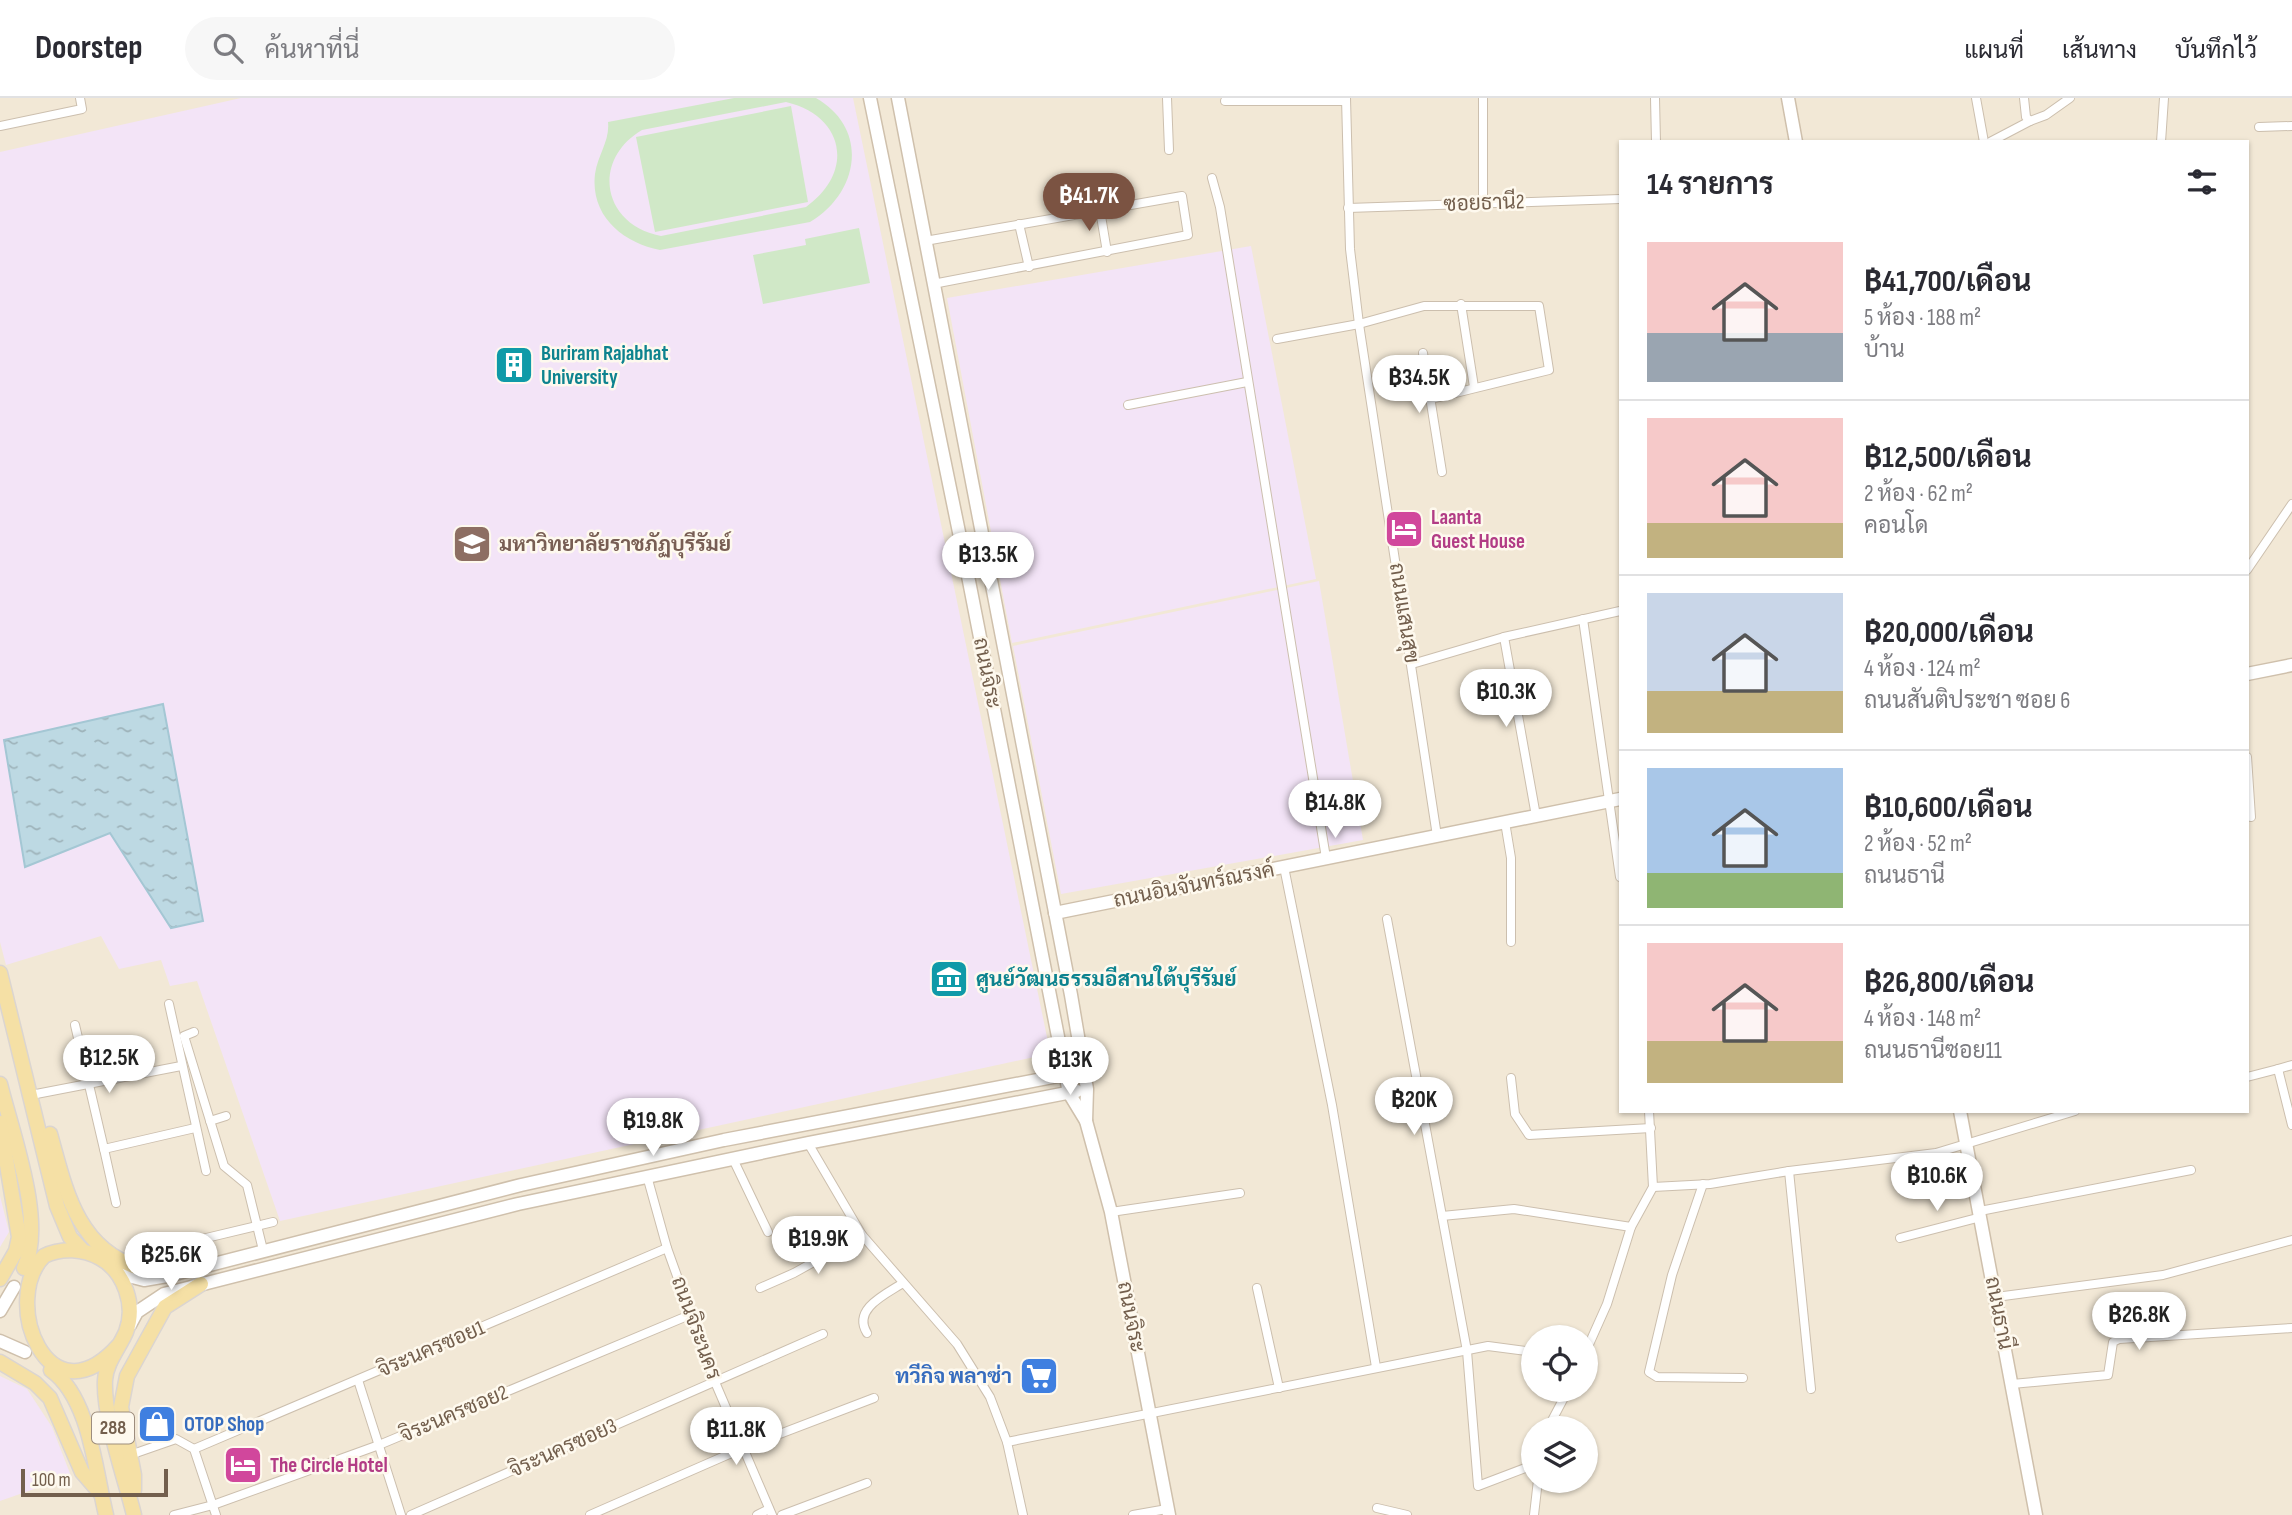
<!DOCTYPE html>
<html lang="th">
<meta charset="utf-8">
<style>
:root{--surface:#fff;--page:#f7f7f7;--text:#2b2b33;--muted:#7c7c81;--line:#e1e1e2;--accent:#7b5342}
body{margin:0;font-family:"Sofia Sans Condensed",Sarabun,sans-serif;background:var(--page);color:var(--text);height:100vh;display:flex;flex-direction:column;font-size:26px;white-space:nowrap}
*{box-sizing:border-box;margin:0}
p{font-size:23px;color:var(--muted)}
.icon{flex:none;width:38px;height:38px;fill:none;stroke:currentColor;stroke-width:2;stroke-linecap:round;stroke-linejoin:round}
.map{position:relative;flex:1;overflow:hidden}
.sheet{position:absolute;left:1619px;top:42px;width:630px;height:973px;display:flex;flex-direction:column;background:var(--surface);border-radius:0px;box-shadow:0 2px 5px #0004}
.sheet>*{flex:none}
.fabs{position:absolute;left:1521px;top:1227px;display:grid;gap:14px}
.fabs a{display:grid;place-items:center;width:77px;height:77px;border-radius:50%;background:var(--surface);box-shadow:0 2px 5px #0004;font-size:35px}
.scale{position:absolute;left:21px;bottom:18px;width:147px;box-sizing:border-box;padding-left:7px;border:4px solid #735f4d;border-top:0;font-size:19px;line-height:24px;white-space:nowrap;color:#735f4d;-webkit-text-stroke:5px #fef9ee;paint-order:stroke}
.price{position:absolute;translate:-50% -60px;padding:0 16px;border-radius:24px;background:#fff;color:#222;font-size:23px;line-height:46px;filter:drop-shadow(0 2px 4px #0008)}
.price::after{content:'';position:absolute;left:50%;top:42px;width:21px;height:16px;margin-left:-10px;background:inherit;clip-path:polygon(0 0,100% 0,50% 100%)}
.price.selected{background:var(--accent);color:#fff}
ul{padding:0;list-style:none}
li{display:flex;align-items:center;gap:21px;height:175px;padding:0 28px}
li+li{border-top:2px solid var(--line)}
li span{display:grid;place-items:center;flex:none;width:196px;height:140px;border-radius:0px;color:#555}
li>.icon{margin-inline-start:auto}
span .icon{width:84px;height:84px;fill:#fffc;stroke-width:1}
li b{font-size:30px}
h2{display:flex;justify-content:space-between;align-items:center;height:84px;padding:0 28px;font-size:30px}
header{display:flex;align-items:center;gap:42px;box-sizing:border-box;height:98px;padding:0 35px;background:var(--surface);border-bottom:2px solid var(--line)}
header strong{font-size:33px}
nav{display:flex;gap:38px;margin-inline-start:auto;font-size:24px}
.search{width:490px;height:63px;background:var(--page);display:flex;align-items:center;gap:18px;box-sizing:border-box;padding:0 24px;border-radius:38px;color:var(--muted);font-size:26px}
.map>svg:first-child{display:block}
</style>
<header>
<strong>Doorstep</strong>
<div class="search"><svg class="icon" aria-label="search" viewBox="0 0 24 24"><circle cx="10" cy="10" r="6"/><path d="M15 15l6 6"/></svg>ค้นหาที่นี่</div>
<nav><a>แผนที่</a><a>เส้นทาง</a><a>บันทึกไว้</a></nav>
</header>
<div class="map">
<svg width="2292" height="1417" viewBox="0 0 2292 1417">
<defs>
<pattern id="water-ripples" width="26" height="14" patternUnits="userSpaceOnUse" patternTransform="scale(1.75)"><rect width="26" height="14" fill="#bdd9e3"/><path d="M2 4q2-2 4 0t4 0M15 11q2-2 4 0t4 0" fill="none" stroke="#9eb3ba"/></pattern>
</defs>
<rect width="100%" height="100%" fill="#fbf6e7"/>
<path fill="#f2e8d6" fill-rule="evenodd" d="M0 0H2292V1417H0ZM1620 44H2247V1013H1620ZM1533 1239H1586V1292H1533ZM1533 1330H1586V1382H1533Z"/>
<g fill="#f3e4f7">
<path d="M241 0H853L1048 944 1039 958 280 1123 197 883 170 888 161 862 119 871 101 838 6 867 0 844V54Z"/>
<path d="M1251 148 1316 481 1012 545 947 200Z"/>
<path d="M1319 483 1363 742 1061 796 1013 548Z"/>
<path d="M0 1098 9 1134 0 1149Z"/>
<path d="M0 1278 27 1291 52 1329 71 1378 0 1403Z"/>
</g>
<g fill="#d0e8c7" fill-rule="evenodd">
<path d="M734 0H816C870 31 859 95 810 124L660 152C623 145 590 118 595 76 598 56 610 43 608 24ZM786 4C845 18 855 74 806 109L661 138C602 127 591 62 642 32Z"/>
<path d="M791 8 808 104 655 134 636 39Z"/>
<path d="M859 130 870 185 763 206 753 157 806 147 805 141Z"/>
</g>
<path fill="url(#water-ripples)" stroke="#a4c7d4" stroke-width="2" d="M163 606 203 823 171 830 110 735 25 769 4 642Z"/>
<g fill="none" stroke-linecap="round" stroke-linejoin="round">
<g stroke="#ccbfae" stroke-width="10">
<g id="street">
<path d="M1167 0 1169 52"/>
<path d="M1346 0 1350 151 1359 226 1437 738"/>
<path d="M1655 0 1656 44"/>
<path d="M1976 0 1984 44"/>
<path d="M2024 0 2026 19 2030 23 2046 17 2070 0"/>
<path d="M1225 3H1346"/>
<path d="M0 28 82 11 80 0"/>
<path d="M2259 29 2292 28"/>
<path d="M1990 44 2030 23"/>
<path d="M2161 44 2164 0"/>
<path d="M1212 80 1220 109 1326 760"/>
<path d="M1483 105V0"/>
<path d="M1348 110 1620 101"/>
<path d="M1100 112 1107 154"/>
<path d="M1019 126 1029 169"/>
<path d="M925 143 1182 98 1188 137 933 186"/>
<path d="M1461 206 1474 289"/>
<path d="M1277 241 1359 226 1424 208H1539L1549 272 1431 301"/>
<path d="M1423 255 1442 374"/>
<path d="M1128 307 1247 284"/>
<path d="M2247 472 2292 406"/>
<path d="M1583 521 1620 779"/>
<path d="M1504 539 1536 718"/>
<path d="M1412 566 1504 539 1620 513"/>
<path d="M2247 659 2251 719"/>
<path d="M1505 724 1511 760V844"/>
<path d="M1284 769 1332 1007 1376 1269"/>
<path d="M1387 821 1467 1253 1478 1388 1533 1367"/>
<path d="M169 906 206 1073"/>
<path d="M75 927 104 1051 195 1030"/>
<path d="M194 934 184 938 224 1068 247 1087 263 1152"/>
<path d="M2292 967 2278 971 2292 1027"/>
<path d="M2247 979 2278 971"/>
<path d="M1511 980 1515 1016 1529 1037 1651 1030"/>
<path d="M31 997 181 968"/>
<path d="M210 1023 226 1018"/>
<path d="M808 1045 862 1137 957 1246 990 1299 1007 1344 1023 1417"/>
<path d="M104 1051 116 1105"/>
<path d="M733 1061 768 1134"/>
<path d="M1789 1073 1811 1291"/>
<path d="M647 1078 667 1150 715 1284 772 1417"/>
<path d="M1703 1086 1672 1177 1649 1274 1657 1279 1743 1280"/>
<path d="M1653 1089 1710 1086 1789 1073 1936 1055 2075 1013"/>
<path d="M1980 1113 2191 1072"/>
<path d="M1111 1114 1240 1095"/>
<path d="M1442 1118 1514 1111 1631 1129"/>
<path d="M1900 1140 1981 1119"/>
<path d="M202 1141 273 1124"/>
<path d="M760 1190 794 1175 862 1137"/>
<path d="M1257 1190 1279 1290"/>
<path d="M1996 1199 2163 1177 2292 1142"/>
<path d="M867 1235C852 1211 886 1196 903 1185"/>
<path d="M1586 1253 1607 1206 1631 1129 1653 1089 1649 1013"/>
<path d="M358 1282 401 1417"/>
<path d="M2012 1286 2108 1277 2113 1244 2119 1241 2292 1230"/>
<path d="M1548 1330 1568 1292"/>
<path d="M1007 1344 1488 1248 1533 1254"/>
<path d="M194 1351 667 1150"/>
<path d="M130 1357 176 1341 194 1351 216 1417"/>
<path d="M1377 1410 1407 1417"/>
<path d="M174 1417 213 1407 379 1347 692 1216"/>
<path d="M411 1417 823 1236"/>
<path d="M590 1417 743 1350 874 1300"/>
<path d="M757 1417 769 1411"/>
<path d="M782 1417 867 1385"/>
<path d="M1133 1417 1167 1411"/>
<path d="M1534 1417 1538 1382"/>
</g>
</g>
<g stroke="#cfc0ac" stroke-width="15">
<g id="secondary">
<path d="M870 0 969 483 1069 995 1086 1023 1111 1114 1169 1417"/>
<path d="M898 0 1071 897 1087 991 1086 1023"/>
<path d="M1788 0 1796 44"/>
<path d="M2247 576 2292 567"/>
<path d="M1055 815 1620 701"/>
<path d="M1960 1013 2036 1417"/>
<path d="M117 1175 144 1182 167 1178 521 1087 724 1042 1084 973"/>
<path d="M0 1213 14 1189"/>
<path d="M130 1227 137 1214 164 1196 518 1106 808 1045 1077 993"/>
<path d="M0 1243 25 1254"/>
</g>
</g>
<g stroke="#dbd5d1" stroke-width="17">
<g id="primary">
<path d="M0 875 57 1108 70 1139 83 1153"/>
<path d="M0 986C12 1035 46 1125 24 1170"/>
<path d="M0 1025 19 1139 16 1153 0 1181"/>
<path d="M50 1036C65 1089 76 1150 137 1169L169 1164 200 1170"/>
<path d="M119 1247C48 1327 0 1202 44 1158 62 1149 84 1151 100 1160 125 1174 136 1208 126 1234 119 1250 106 1265 105 1282 103 1319 125 1380 134 1417"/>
<path d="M0 1264 35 1285 50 1300 82 1374 101 1396"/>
<path d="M51 1272C90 1300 95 1372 106 1417"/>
<path d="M134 1392V1377L121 1309 127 1278 165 1209 201 1186"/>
</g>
</g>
<use href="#street" stroke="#fff" stroke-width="8"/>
<use href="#secondary" stroke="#fff" stroke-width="12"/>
<use href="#primary" stroke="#f5e0a5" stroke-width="14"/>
</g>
<defs>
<g id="building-square" transform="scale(2.0125)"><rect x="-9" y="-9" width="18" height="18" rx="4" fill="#0f9aa8" stroke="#fef9ee"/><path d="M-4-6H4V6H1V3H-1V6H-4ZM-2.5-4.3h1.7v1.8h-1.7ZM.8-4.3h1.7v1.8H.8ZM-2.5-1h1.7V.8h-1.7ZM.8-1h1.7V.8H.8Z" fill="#fff"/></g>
<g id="hotel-square" transform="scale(2.0125)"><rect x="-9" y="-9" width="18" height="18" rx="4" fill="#d1479c" stroke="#fef9ee"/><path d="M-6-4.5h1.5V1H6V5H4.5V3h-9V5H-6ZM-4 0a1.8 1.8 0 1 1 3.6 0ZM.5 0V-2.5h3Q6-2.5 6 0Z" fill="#fff"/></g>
<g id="university-square" transform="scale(2.0125)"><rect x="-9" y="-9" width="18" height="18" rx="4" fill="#8d6e63" stroke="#fef9ee"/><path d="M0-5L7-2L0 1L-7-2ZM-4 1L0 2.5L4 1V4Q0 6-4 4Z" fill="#fff"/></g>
<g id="museum-square" transform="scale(2.0125)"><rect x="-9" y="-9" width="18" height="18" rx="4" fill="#0f9aa8" stroke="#fef9ee"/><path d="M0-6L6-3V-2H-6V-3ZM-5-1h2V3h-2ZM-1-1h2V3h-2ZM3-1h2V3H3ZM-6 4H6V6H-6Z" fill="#fff"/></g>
<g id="supermarket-square" transform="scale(2.0125)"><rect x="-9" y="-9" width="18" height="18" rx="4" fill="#3f7fe0" stroke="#fef9ee"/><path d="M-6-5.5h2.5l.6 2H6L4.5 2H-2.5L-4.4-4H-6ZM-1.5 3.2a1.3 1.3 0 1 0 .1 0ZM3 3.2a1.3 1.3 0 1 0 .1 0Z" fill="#fff"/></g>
<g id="shop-square" transform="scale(2.0125)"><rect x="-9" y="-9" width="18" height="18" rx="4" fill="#3f7fe0" stroke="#fef9ee"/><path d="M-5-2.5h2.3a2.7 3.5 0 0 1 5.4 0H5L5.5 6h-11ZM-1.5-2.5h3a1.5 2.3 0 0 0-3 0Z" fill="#fff"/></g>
</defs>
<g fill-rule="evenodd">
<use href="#building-square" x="514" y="267"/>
<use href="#hotel-square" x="1404" y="431"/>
<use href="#university-square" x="472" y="446"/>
<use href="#museum-square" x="949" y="881"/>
<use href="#supermarket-square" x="1039" y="1278"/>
<use href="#shop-square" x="157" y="1326"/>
<use href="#hotel-square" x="243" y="1367"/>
</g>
<g text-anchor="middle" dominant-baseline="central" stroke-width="5" stroke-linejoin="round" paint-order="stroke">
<rect fill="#fef9ee" stroke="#9d8d7d" stroke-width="2" x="92" y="1314.5" width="42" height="31" rx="5"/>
<g font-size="19" font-weight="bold" fill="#735f4d">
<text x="113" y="1330">288</text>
</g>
<g font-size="21" fill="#735f4d" stroke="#fef9ee">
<text transform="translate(1484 105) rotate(-2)">ซอยธานี2</text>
<text transform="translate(1404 515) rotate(81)">ถนนแสนสุข</text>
<text transform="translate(987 575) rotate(79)">ถนนจิระ</text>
<text transform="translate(1194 787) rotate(-11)">ถนนอินจันทร์ณรงค์</text>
<text transform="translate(1999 1215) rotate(79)">ถนนธานี</text>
<text transform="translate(1131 1219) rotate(79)">ถนนจิระ</text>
<text transform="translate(696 1230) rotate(70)">ถนนจิระนคร</text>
<text transform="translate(431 1251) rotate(-23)">จิระนครซอย1</text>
<text transform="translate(454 1316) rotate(-23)">จิระนครซอย2</text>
<text transform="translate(563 1350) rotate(-24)">จิระนครซอย3</text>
</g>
<g font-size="21" font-weight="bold" fill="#0d838f" stroke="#fef9ee" text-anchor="start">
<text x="541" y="255">Buriram Rajabhat<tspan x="541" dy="24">University</tspan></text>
<text x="976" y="881">ศูนย์วัฒนธรรมอีสานใต้บุรีรัมย์</text>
</g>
<g font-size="21" font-weight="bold" fill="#b23c85" stroke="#fef9ee" text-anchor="start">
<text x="1431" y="419">Laanta<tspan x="1431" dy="24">Guest House</tspan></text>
<text x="270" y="1367">The Circle Hotel</text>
</g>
<g font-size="21" font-weight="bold" fill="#785e54" stroke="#fef9ee" text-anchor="start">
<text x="499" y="446">มหาวิทยาลัยราชภัฏบุรีรัมย์</text>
</g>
<g font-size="21" font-weight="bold" fill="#366cbe" stroke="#fef9ee" text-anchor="end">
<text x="1012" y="1278">ทวีกิจ พลาซ่า</text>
<text x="184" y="1326" text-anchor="start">OTOP Shop</text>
</g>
</g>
</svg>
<div class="fabs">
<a><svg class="icon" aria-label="locate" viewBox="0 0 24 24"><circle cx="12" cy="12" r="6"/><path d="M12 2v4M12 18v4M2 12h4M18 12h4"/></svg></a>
<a><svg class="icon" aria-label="layers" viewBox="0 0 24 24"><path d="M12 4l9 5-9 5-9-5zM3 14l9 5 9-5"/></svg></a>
</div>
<div class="scale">100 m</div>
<b class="price selected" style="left:1089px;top:135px">฿41.7K</b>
<b class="price" style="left:1419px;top:317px">฿34.5K</b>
<b class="price" style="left:988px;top:494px">฿13.5K</b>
<b class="price" style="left:1506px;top:631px">฿10.3K</b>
<b class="price" style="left:1335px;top:742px">฿14.8K</b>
<b class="price" style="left:109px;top:997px">฿12.5K</b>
<b class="price" style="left:1070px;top:999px">฿13K</b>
<b class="price" style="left:1414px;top:1039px">฿20K</b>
<b class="price" style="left:653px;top:1060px">฿19.8K</b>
<b class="price" style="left:1937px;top:1115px">฿10.6K</b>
<b class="price" style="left:818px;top:1178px">฿19.9K</b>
<b class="price" style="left:171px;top:1194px">฿25.6K</b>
<b class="price" style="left:2139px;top:1254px">฿26.8K</b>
<b class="price" style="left:736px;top:1369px">฿11.8K</b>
<section class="sheet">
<h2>14 รายการ<svg class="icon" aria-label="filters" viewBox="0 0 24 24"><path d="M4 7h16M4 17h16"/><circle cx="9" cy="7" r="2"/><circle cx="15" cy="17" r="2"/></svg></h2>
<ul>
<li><span style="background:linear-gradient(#f6c9c9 65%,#9aa5b1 0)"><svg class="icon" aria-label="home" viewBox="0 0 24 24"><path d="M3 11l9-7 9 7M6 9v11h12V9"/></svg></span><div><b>฿41,700/เดือน</b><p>5 ห้อง · 188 m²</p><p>บ้าน</p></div></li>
<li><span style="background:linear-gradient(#f6c9c9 75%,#c2b280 0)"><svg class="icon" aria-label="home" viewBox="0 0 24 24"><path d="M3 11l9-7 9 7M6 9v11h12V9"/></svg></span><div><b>฿12,500/เดือน</b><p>2 ห้อง · 62 m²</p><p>คอนโด</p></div></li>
<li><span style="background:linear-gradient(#c9d6e8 70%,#c2b280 0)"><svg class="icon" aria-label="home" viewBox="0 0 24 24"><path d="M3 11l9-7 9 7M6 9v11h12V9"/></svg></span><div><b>฿20,000/เดือน</b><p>4 ห้อง · 124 m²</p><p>ถนนสันติประชา ซอย 6</p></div></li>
<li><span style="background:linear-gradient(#a9c7e8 75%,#8fb573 0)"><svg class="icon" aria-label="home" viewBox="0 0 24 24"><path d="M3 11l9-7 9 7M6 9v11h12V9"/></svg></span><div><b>฿10,600/เดือน</b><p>2 ห้อง · 52 m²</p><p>ถนนธานี</p></div></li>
<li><span style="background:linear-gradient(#f6c9c9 70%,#c2b280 0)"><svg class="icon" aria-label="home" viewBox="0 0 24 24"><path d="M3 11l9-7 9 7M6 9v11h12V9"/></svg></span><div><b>฿26,800/เดือน</b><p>4 ห้อง · 148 m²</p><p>ถนนธานีซอย11</p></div></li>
</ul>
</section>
</div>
